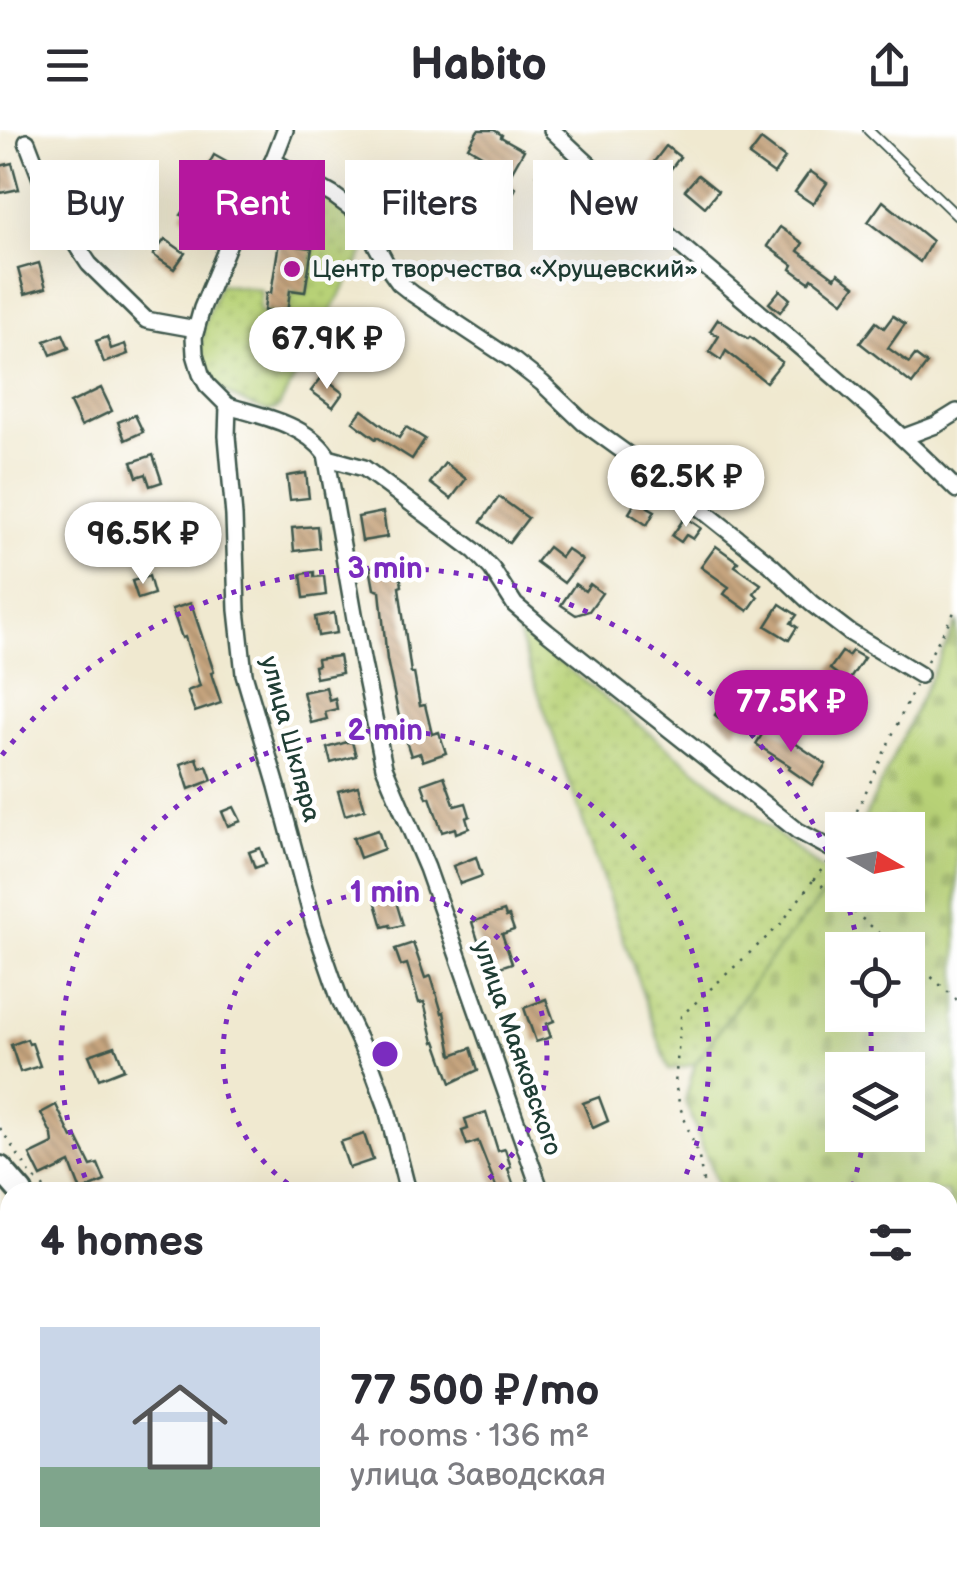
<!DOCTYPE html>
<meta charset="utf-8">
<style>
:root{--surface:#fff;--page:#f7f7f7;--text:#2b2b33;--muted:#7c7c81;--line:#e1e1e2;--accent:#b5179e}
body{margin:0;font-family:"Balsamiq Sans",sans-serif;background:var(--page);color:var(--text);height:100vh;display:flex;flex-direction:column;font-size:38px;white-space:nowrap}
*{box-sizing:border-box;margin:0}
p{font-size:32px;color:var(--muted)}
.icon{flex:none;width:55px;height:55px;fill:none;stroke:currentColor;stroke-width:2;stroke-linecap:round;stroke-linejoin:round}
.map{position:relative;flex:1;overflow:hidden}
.details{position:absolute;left:0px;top:1052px;width:958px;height:392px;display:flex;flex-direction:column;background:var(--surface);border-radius:30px 30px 0 0;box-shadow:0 10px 40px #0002}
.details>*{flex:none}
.hud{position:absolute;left:30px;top:30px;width:898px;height:90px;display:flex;gap:20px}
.needle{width:65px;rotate:99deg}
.fabs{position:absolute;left:825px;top:682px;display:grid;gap:20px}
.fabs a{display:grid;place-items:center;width:100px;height:100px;border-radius:0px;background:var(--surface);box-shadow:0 10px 40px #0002;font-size:50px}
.price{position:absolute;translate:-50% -85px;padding:0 22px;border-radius:35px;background:#fff;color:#222;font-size:32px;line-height:65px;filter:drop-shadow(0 2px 5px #0008)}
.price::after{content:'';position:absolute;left:50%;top:60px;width:30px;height:22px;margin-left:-15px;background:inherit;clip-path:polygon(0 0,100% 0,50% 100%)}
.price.on{background:var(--accent);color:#fff}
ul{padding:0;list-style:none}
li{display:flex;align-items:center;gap:30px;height:250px;padding:0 40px}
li+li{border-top:2px solid var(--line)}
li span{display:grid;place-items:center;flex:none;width:280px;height:200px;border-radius:0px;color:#555}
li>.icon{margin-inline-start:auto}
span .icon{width:120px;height:120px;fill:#fffc;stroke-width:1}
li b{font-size:42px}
h2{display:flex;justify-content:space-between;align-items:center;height:120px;padding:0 40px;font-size:42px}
.tag{padding:0 35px;border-radius:0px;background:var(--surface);box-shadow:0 10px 40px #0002;font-size:35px;line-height:90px}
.tag.on{background:var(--accent);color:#fff}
header{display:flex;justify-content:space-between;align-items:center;height:130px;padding:0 40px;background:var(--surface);font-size:45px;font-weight:700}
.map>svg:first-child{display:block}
</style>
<header><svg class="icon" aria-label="menu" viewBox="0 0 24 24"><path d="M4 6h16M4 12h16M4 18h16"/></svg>Habito<svg class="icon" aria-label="share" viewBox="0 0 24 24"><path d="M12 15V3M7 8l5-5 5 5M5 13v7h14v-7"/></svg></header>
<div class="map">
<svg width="957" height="1443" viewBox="0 0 957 1443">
<defs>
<pattern id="grass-dots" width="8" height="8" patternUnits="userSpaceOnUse" patternTransform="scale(2.5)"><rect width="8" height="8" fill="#b8d277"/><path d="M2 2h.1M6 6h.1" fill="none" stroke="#9eb568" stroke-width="1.8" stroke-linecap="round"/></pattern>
<pattern id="forest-firs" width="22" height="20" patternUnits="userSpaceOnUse" patternTransform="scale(2.5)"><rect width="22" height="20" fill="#92b468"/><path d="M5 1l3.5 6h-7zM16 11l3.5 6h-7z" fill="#779456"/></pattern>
<pattern id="cemetery-stones" width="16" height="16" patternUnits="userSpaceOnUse" patternTransform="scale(2.5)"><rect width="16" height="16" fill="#b8d277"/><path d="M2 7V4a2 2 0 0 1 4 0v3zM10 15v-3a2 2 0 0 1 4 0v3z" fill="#9eb568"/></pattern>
<pattern id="building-back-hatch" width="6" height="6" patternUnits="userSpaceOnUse" patternTransform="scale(2.5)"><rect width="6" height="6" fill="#c6a47e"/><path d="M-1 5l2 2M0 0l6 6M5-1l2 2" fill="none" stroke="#a08768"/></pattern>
</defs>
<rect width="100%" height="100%" fill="#fff"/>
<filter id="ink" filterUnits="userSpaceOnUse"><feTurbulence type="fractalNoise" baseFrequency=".01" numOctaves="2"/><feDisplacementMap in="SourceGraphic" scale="20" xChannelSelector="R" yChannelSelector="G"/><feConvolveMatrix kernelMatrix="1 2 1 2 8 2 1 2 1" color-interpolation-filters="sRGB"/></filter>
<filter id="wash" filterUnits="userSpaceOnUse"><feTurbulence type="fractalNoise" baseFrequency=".0048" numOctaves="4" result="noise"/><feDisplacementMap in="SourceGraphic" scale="40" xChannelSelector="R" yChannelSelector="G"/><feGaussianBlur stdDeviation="2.25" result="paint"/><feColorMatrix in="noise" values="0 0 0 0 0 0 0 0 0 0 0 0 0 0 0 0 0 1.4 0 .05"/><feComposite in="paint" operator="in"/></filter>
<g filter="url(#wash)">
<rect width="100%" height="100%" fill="#f0e9d0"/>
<g fill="#c5c5b8">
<path d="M0 1293 10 1309V1435H86L91 1443H0Z"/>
<path d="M91 1435H265L270 1443H96Z"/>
</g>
<g fill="url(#grass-dots)" stroke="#6c8856" stroke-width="2.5">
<path d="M281 45 349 81 369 113 278 278 268 282C254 276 237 271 225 262 184 231 205 191 220 154L261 160 259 182 288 186 292 163 307 164 314 117 299 114 302 93 274 89 270 107 239 102 269 52Z"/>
<path d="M516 498 836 750 767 833 695 934 669 940Z"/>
<path d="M948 1293 957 1297V1443H863L860 1435H948Z"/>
</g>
<path fill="url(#forest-firs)" stroke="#58784e" stroke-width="2.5" d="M353 1435H524L527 1443H329Z"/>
<path fill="url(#cemetery-stones)" stroke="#6c8856" stroke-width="2.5" fill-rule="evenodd" d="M957 491V1297L948 1293V1062H720L685 971 695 934 767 833 836 750 842 736V765H908V700H859ZM842 820H908V885H842ZM842 940H908V1005H842Z"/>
<g id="blocks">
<g fill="url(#building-back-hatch)">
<path d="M478 0H494L502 5 501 7 524 20 506 52 516 58 500 86 480 75 502 37 468 17Z"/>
<path d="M761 10 785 28 774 44 749 26Z"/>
<path d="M666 16 680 27 664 48 650 37Z"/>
<path d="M214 25 239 39 233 51 229 49 225 54 204 43Z"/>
<path d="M546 30 565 42 556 58 536 45Z"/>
<path d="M12 33 19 59 0 63V36Z"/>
<path d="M810 41 827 53 813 74 795 62Z"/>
<path d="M698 45 718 61 705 77 685 60Z"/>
<path d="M122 48 136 58 122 78 107 68Z"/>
<path d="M439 51 458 64 443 86 424 73Z"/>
<path d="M191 70 214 84 204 99 181 85Z"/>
<path d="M883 71 932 111 920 132 868 92Z"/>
<path d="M278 90 299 94 296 116 312 118 305 162 290 160 287 184 264 181 266 163H271L280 106 276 105Z"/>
<path d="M780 97 803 113 798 121 835 148 838 143 855 156 843 172 812 148 809 152 791 139 793 135 767 116Z"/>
<path d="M165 109 185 123 174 139 153 125Z"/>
<path d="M39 133 46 158 25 164 18 139Z"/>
<path d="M780 160 790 169 780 182 769 173Z"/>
<path d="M893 186 905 194 888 218 909 233 915 225 927 234 912 254 860 213 876 192 884 198Z"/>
<path d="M718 189 748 209 750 207 782 232 766 252 726 221 721 230 709 222 719 206 710 201Z"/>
<path d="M63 204 69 218 51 225 45 211Z"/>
<path d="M107 207 111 219 125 214 128 224 104 233 96 211Z"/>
<path d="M322 247 343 263 333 277 311 261Z"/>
<path d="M101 258 112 281 81 296 70 273Z"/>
<path d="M362 280 399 308 406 297 425 309 412 329 377 307 376 309 353 292Z"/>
<path d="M135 285 143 302 125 310 118 292Z"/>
<path d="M153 325 162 352 150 356 146 344 137 347 132 332Z"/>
<path d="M445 333 466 349 451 369 430 353Z"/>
<path d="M306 343 309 368 290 370 287 346Z"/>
<path d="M644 359 655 366 648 377 655 381 647 395 629 383Z"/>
<path d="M499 367 528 388 509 413 481 392Z"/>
<path d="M383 382 387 407 362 411 358 387Z"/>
<path d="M136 386 143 411 109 420 106 406 116 403 113 392Z"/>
<path d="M685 387 701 398 693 409 686 405 681 412 672 406Z"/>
<path d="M317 396 319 418 294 421 292 398Z"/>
<path d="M716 416 738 432 735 436 761 454 754 463 758 467 748 481 724 464 729 457 701 437Z"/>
<path d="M548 417 561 427 567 419 582 430 564 453 536 432Z"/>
<path d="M386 434 389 446 400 444 402 456 399 457 411 543H414L420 576 425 575 432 604 439 602 446 623 423 631 420 623 411 626 401 596 387 530 380 461 374 459 370 437Z"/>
<path d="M314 442V447L324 446 326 465 304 468 301 444Z"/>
<path d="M149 446 154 464 138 469 132 451Z"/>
<path d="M575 454 585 461 590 454 602 463 589 481 576 485 561 475Z"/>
<path d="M191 473 214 542 211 543 221 573 195 582 187 561 200 556 185 507 182 508 172 479Z"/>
<path d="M780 474 797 485 791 493 797 497 789 510 766 496Z"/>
<path d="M334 483 337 503 318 506 315 487Z"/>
<path d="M852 521 864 528 848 552 830 539 842 522 848 526Z"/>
<path d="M339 526 342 543 316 548 314 536 318 535 317 529Z"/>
<path d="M326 557 329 570 335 568 337 579 325 582 327 589 311 593 303 562Z"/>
<path d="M727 565 754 581 747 593 742 590 735 601 715 585Z"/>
<path d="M768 595 826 634 812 655 789 639 790 636 756 614Z"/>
<path d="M347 612H352L356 626 331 633 327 618Z"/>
<path d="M197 628 200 638 207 636 212 650 189 659 181 634Z"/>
<path d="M444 646 455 676 466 673 470 686 466 688 469 698 456 703 455 698 442 702 430 667 427 668 422 654Z"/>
<path d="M358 656 365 679 345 685 338 661Z"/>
<path d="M234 677 241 691 228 696 222 682Z"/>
<path d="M378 700 384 719 360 728 353 708Z"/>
<path d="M260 718 266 734 255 738 249 722Z"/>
<path d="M476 727 482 746 460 754 453 736Z"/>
<path d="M394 765 403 795 391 798 390 795 383 797 375 770Z"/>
<path d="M504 781 506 787 509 786 514 800 502 804 512 833 488 841 472 792Z"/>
<path d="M413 813 425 848 431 846 442 883 444 882 452 925 471 918 478 940 451 953 436 911 434 912 424 872 419 873 407 834 401 836 395 819Z"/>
<path d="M546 869 554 891 546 894 551 907 536 912 524 878Z"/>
<path d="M27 909 29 914 32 913 40 936 20 942 11 915Z"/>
<path d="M115 916 124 939 99 949 89 925Z"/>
<path d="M599 967 608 991 593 998 583 973Z"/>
<path d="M56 975 72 1008 76 1006 91 1036 98 1034 105 1051 81 1061 70 1033 41 1047 30 1025 53 1014 52 1005 41 983Z"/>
<path d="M486 982 498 1021 505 1019 511 1037 508 1039 516 1062H498L478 1011 467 1015 462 1001 468 999 465 989Z"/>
<path d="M364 1004 373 1030 349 1038 340 1012Z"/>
</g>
</g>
</g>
<g filter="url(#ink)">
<use href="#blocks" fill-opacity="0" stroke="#3e574b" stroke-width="2.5"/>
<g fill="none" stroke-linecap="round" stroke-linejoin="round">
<g stroke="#3e574b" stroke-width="12">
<g id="service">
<path d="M868 0 957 86"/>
<path d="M105 1435 110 1443"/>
<path d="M127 1435 130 1443"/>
</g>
</g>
<g stroke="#3e574b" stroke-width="20">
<g id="minor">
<path d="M285 0 273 31 236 96 202 178 194 207 195 224 201 244 207 255 228 276 227 306 234 386 237 480 244 544 277 656 314 795 340 870 373 940 386 975 408 1062"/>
<path d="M552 0C682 125 829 232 957 360"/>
<path d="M27 12 53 80 89 134 146 190 196 199"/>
<path d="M273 31 333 65 360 85 389 139 399 153 413 164 514 231 542 253 584 293 681 363 771 435 811 473 849 502 920 545"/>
<path d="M228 276C261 286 305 294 326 324L362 529 384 637 427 738 541 1062"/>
<path d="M904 307 936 295 957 282"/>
<path d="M328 328 364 338 475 421 492 439 515 475 547 502 798 701 837 722"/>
<path d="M537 1435 539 1443"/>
<path d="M667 1435 670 1443"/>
</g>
</g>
<g stroke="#3e574b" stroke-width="28">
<g id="secondary">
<path d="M0 1038 21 1062"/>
<path d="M278 1435 283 1443"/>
</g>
</g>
<g stroke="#3e574b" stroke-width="2.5" stroke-dasharray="2.5 8" stroke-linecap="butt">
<path d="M927 531 957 477"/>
<path d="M848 700 915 556"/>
<path d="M828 732 814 749 900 820"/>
<path d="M908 826 957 870"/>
<path d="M0 998 30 1043"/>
<path d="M35 1049 48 1062"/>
<path d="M705 1062 699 1028 680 977 675 954 681 886 780 795 814 749"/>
<path d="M948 1323 957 1334"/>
<path d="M303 1435 308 1443"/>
<path d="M898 1435 901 1443"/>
</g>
<use href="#service" stroke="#fff" stroke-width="8"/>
<use href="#minor" stroke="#fff" stroke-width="15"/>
<use href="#secondary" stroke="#fff" stroke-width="22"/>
<g stroke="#1f3d34" stroke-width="4" stroke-dasharray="15 8" stroke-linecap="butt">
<path d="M0 1331 10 1346"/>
<path d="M0 1360 10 1376"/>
<path d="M0 1414 10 1431"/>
<path d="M63 1435 68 1443"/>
<path d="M121 1435 125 1443"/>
</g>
</g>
</g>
<g fill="none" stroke="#7b2cbf" stroke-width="5" stroke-dasharray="5 10">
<path d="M300 1062A162 162 0 1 1 470 1062"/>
<path d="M91 1061A324 324 0 1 1 679 1061"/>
<path d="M864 1008A486 486 0 0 1 851 1062M2 625A486 486 0 0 1 842 758M845 766A486 486 0 0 1 859 819M870 886A486 486 0 0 1 871 937"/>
</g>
<circle fill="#b5179e" stroke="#fff" stroke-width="4" cx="292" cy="139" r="10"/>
<g text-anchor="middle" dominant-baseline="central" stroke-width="9" stroke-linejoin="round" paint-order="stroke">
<g font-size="25" fill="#1f3d34" stroke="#fff" text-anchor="start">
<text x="312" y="139">Центр творчества «Хрущевский»</text>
</g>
<g font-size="25" fill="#1f3d34" stroke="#fff">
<text transform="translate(290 609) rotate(75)">улица Шкляра</text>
<text transform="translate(517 918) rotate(71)">улица Маяковского</text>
</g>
</g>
<circle cx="385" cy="924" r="15" fill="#7b2cbf" stroke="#fff" stroke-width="5"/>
<g font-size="30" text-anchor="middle" font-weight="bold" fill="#7b2cbf" stroke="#fff" stroke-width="9" stroke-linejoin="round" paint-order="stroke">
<text x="385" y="448">3 min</text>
<text x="385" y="610">2 min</text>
<text x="385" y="772">1 min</text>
</g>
</svg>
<div class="fabs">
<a><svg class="needle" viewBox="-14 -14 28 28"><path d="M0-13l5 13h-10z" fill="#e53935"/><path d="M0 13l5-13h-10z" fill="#7c7c81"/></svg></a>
<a><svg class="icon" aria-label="locate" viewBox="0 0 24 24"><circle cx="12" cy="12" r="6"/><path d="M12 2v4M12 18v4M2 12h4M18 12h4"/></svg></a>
<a><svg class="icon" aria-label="layers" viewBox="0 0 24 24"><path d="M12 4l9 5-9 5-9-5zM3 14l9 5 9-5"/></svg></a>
</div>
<b class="price" style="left:327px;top:262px">67.9K ₽</b>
<b class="price" style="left:686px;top:400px">62.5K ₽</b>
<b class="price" style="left:143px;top:457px">96.5K ₽</b>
<b class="price on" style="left:791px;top:625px">77.5K ₽</b>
<div class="hud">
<a class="tag">Buy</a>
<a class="tag on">Rent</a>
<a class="tag">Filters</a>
<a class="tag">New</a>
</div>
<section class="details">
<h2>4 homes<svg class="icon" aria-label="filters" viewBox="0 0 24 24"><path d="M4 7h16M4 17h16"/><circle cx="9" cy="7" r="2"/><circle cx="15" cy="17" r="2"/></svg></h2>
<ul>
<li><span style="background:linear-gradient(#c9d6e8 70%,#7fa58c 0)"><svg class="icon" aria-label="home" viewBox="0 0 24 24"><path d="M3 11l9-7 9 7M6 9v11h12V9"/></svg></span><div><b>77 500 ₽/mo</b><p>4 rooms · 136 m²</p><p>улица Заводская</p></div></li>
</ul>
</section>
</div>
